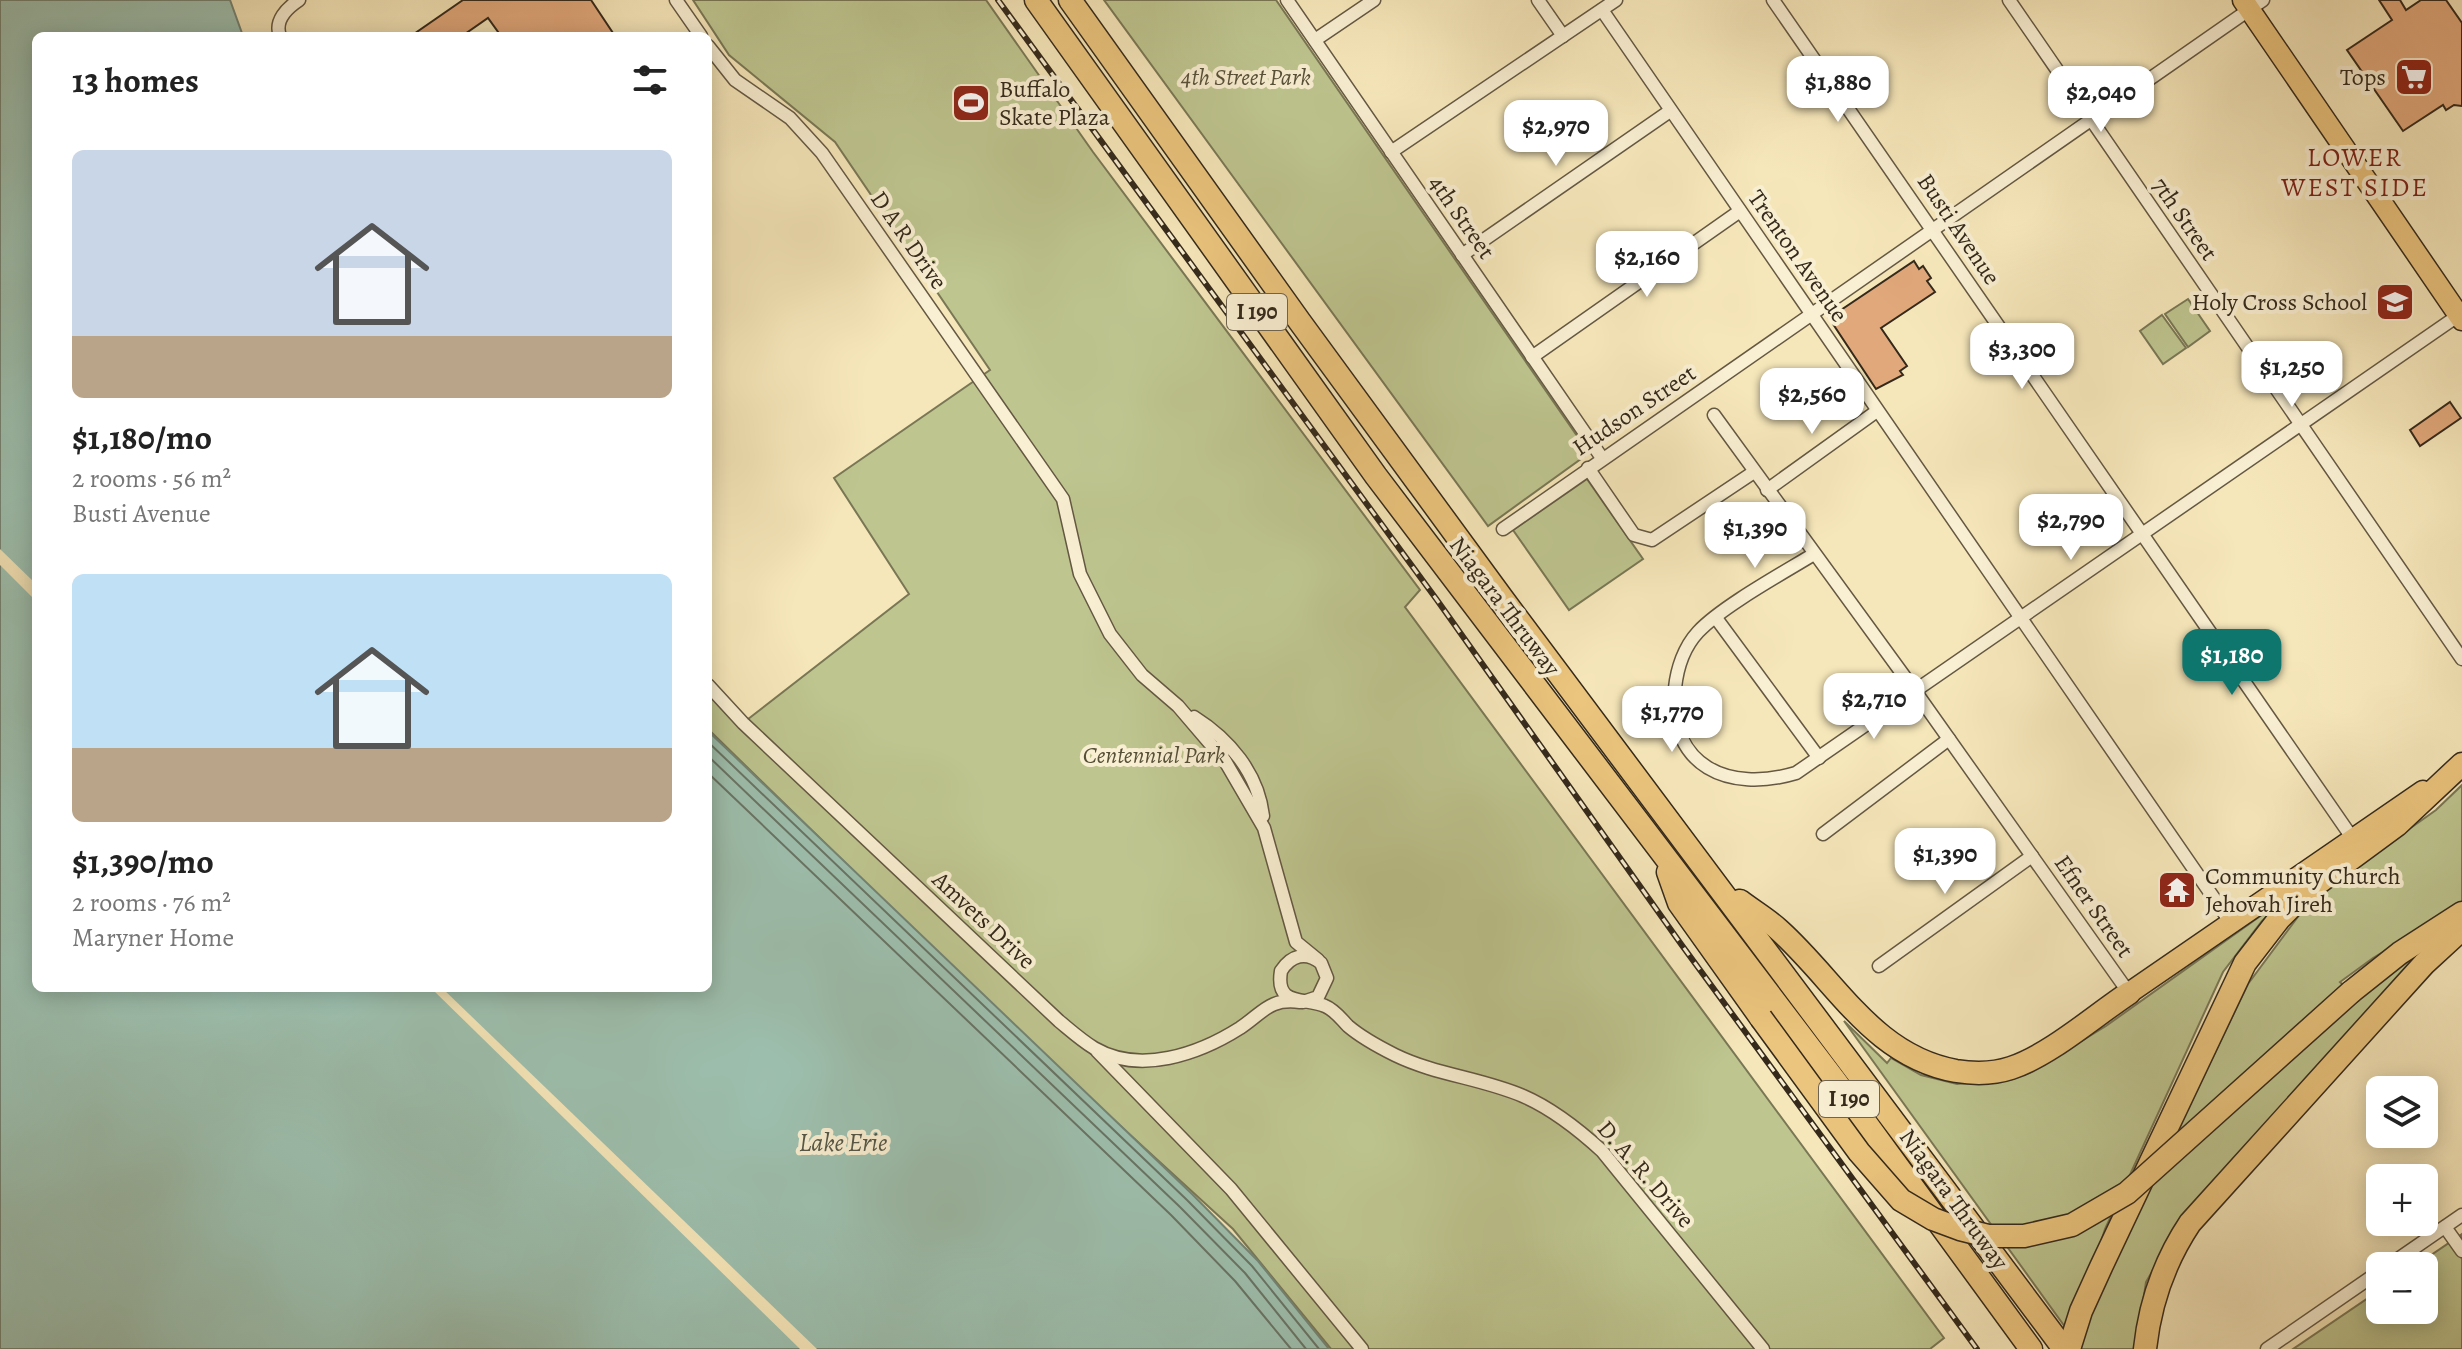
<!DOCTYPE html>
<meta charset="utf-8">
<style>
:root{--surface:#fff;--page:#f2f2f2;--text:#222;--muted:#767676;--accent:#0f766e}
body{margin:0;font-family:Alegreya,serif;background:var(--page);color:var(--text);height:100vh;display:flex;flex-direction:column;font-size:30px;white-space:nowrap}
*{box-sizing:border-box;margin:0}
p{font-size:26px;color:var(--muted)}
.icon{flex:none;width:44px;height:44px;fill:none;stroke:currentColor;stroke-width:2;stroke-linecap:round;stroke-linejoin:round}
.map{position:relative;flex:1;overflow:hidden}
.drawer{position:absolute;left:32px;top:32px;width:680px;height:960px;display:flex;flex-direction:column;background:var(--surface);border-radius:12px;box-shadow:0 4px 20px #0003}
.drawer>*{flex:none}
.buttons{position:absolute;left:2366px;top:1076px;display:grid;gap:16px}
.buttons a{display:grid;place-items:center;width:72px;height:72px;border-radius:12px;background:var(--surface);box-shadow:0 4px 20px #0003;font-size:40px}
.price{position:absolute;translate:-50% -68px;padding:0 18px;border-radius:16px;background:#fff;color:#222;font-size:26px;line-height:52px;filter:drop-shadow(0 2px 4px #0008)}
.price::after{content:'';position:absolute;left:50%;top:48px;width:24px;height:18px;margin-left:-12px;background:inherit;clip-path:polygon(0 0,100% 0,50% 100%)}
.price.selected{background:var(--accent);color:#fff}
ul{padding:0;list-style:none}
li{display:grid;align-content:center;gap:16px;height:424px;padding:0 40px}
li span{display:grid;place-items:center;height:248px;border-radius:12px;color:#555}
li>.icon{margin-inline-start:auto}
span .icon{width:144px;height:144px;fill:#fffc;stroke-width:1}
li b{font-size:34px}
h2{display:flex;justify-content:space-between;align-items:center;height:96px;padding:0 40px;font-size:34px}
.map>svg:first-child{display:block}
</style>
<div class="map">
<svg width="2462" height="1349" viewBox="0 0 2462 1349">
<rect width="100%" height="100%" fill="#f6e7ba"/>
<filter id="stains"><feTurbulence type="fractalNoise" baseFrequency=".0025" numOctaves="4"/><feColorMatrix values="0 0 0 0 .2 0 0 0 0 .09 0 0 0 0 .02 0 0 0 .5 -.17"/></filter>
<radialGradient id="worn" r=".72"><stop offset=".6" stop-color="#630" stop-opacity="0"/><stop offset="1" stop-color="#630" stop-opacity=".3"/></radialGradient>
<g fill="#bec58f" stroke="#797755" stroke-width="2">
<path d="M693 0H986L1093 152 1420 590 1405 607 1944 1338 1930 1349H1331L1233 1229 1034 1047 708 729V685L743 723 909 594 834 478 990 370 835 142 729 55Z"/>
<path d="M1104 0H1276L1584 446 1585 456 1488 526Z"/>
<path d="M2188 299 2210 331 2188 347 2165 314Z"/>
<path d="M2162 315 2186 348 2163 364 2140 331Z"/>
<path d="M1587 479 1643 559 1569 610 1513 530Z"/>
<path d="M2462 785V904L2373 958 2340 982 2356 997 2436 942 2175 1232 2146 1282 2136 1349H2081L1844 1021 1887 1063 1891 1058 1921 1075 1957 1084 2010 1080 2031 1072 2106 1026 2301 887 2262 921 2223 972 2105 1229 2093 1266 2108 1275 2248 984 2300 914 2326 888 2436 810Z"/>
<path d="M2462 1234V1349H2293L2380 1290V1310H2424V1266H2415Z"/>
</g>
<path fill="#9dc0af" stroke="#738474" stroke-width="2" d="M0 0H230L243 36H36V988H708V731L1192 1194 1258 1261 1329 1349H0Z"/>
<g fill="#f6e7ba">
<path d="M0 549 36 584V601L0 565Z"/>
<path d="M431 988H442L817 1349H800Z"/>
</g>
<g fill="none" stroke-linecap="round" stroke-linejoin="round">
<g stroke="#687465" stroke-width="2">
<path d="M708 742 1187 1200 1252 1266 1319 1349"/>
<path d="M708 756 1180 1207 1245 1273 1306 1349"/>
<path d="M708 773 1171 1215 1235 1281 1291 1349"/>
</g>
</g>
<g fill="#e1a87b" stroke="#34291b" stroke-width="2">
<path d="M463 0H591L615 36H501L488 18 462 36H411Z"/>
<path d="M2379 0H2400L2406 10 2421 0H2446L2462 23V106L2454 105 2446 110 2443 105 2403 131 2347 50 2392 20Z"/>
<path d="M1914 261 1919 269 1923 266 1931 278 1927 281 1935 292 1881 328 1907 366 1900 371 1903 375 1876 389 1829 318Z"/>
<path d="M2450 402 2461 418 2420 446 2410 430Z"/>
</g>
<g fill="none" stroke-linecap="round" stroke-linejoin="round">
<g stroke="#645843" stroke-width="15">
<g id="street">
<path d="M676 0 701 36"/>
<path d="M1287 0 1602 458"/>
<path d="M1538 0 1563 36"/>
<path d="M1773 0 2353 839"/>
<path d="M2009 0 2462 659"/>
<path d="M1602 10 2231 923"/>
<path d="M280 36C274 21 287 8 299 0"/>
<path d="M1315 40 1374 0"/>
<path d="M708 46 735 80 790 118 822 153 1063 499 1080 574 1110 634 1142 675 1178 706 1225 761 1264 828 1296 942 1318 960"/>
<path d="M1391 152 1616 0"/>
<path d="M1462 255 1670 111"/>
<path d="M1532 357 1740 211"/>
<path d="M1714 415 1915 691 2129 993"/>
<path d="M1588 468 1634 535 1652 540 1754 472"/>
<path d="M1767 490 1877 411"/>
<path d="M1503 529 2263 0"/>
<path d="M1814 554C1783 573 1721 607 1698 632 1684 647 1677 669 1675 688 1668 767 1729 793 1796 773L2462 313"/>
<path d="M1716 618 1819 758"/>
<path d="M708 685 743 723 1059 1021C1070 1030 1081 1040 1094 1048 1140 1075 1199 1054 1240 1028 1264 1012 1269 998 1300 1002"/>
<path d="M1194 717C1229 739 1258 773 1263 816"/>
<path d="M1823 834 1949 739"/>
<path d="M1879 966 2032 856"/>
<path d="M1303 1002 1318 997 1327 978 1321 963C1306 951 1291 955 1281 971 1275 1007 1304 997 1325 1006 1335 1010 1341 1019 1348 1026 1362 1038 1379 1047 1395 1055 1436 1075 1481 1078 1523 1096 1553 1109 1578 1129 1602 1151L1763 1349"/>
<path d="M1097 1051 1231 1189 1362 1349"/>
<path d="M2445 1227 2462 1251"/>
<path d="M2388 1266 2462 1215"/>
<path d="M2267 1349 2380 1271"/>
</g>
</g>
<g stroke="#34291b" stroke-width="23">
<g id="primary">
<path d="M2243 0 2462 320"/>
<path d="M2129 993 2423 791"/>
</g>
</g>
<g stroke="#34291b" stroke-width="25">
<g id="highway">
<path d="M1036 0 1376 476 1836 1082 2031 1349"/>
<path d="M1070 0 1300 322 1502 598 2064 1349"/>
<path d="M1668 872 1679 903 1761 1018"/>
<path d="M1740 901C1753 911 1767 919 1779 930 1837 982 1873 1056 1956 1071 1975 1074 1993 1074 2011 1068 2050 1055 2093 1017 2129 993"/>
<path d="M2351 992 2400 953 2462 913"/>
<path d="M2069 1349 2081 1311 2101 1267 2245 963 2279 919 2306 892 2397 825 2462 764"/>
<path d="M2145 1349C2150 1302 2164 1262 2190 1223L2424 964 2462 929"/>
</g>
</g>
<use href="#street" stroke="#f9efd2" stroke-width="12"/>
<use href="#primary" stroke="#ebc47d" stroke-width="20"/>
<use href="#highway" stroke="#ebc47d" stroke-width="22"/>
<g stroke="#34291b" stroke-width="6">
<path id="rail" d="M998 0 1437 600 1681 944 1977 1349"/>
</g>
<use href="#rail" stroke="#f9efd2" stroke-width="3" stroke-dasharray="9" stroke-linecap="butt"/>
<g stroke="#34291b" stroke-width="25" stroke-linecap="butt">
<path id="highway-bridge" d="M1761 1018 1859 1152 1901 1200 1933 1219 1960 1229 1988 1236H2024L2072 1225 2127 1193 2351 992"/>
</g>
<use href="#highway-bridge" stroke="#ebc47d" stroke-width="22"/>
</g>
<defs>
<g id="supermarket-square" transform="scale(2)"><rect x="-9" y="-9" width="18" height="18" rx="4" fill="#8f2418" stroke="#f9efd2"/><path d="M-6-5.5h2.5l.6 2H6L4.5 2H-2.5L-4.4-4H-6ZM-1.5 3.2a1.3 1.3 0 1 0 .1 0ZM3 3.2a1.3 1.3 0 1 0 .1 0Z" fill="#fff"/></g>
<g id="stadium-square" transform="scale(2)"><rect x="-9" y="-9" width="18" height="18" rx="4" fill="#8f2418" stroke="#f9efd2"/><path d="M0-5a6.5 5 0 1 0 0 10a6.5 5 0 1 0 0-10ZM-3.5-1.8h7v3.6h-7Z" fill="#fff"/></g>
<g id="school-square" transform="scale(2)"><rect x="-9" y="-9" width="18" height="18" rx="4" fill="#8f2418" stroke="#f9efd2"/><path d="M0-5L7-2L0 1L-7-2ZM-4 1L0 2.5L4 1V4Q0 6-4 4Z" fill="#fff"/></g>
<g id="temple-square" transform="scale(2)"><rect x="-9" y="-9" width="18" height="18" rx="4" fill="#8f2418" stroke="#f9efd2"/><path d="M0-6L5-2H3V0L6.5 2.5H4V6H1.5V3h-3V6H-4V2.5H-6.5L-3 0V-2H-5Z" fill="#fff"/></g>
</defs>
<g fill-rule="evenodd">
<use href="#supermarket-square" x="2414" y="77"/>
<use href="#stadium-square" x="971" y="103"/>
<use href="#school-square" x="2395" y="302"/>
<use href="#temple-square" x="2177" y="890"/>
</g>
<g text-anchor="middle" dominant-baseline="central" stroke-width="8" stroke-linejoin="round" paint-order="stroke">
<g fill="#f9efd2" stroke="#6f6452" stroke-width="2">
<rect x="1227" y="294" width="60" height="36" rx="6"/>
<rect x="1819" y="1081" width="60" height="36" rx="6"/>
</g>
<g font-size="22" font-weight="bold" fill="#34291b">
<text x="1257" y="312">I 190</text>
<text x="1849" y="1099">I 190</text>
</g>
<g font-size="24" font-style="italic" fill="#565038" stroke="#f9efd2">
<text x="1246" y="77">4th Street Park</text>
<text x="1154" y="755">Centennial Park</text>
</g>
<g font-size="24" fill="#34291b" stroke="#f9efd2" text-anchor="end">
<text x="2386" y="77">Tops</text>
<text x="999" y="89" text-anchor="start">Buffalo<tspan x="999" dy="28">Skate Plaza</tspan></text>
<text x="2367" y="302">Holy Cross School</text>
<text x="2205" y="876" text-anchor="start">Community Church<tspan x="2205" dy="28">Jehovah Jireh</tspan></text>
</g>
<g font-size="24" fill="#34291b" stroke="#f9efd2">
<text transform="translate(1462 217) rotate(55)">4th Street</text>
<text transform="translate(2185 219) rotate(55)">7th Street</text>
<text transform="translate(1959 229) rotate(56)">Busti Avenue</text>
<text transform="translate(909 240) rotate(55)">D A R Drive</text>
<text transform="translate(1798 256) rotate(55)">Trenton Avenue</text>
<text transform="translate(1634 410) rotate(-34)">Hudson Street</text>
<text transform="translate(1505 606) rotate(53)">Niagara Thruway</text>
<text transform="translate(2094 906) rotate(55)">Efner Street</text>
<text transform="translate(984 920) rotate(43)">Amvets Drive</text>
<text transform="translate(1646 1174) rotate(49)">D. A. R. Drive</text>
<text transform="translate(1954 1199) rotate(54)">Niagara Thruway</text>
</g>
<g font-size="26" letter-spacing="2" fill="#7a1f14" stroke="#f9efd2">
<text x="2355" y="157">LOWER<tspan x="2355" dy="30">WEST SIDE</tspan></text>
</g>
<g font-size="26" font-style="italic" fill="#545647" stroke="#f9efd2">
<text x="843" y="1142">Lake Erie</text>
</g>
</g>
<rect width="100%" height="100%" filter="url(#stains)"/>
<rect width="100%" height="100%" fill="url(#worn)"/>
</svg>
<div class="buttons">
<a><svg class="icon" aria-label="layers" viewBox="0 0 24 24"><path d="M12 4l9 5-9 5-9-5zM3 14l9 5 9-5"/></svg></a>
<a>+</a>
<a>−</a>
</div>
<b class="price" style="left:1838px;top:124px">$1,880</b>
<b class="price" style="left:2101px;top:134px">$2,040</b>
<b class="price" style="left:1556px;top:168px">$2,970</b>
<b class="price" style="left:1647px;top:299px">$2,160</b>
<b class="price" style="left:2022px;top:391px">$3,300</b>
<b class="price" style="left:2292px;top:409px">$1,250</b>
<b class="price" style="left:1812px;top:436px">$2,560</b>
<b class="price" style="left:2071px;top:562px">$2,790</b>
<b class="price" style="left:1755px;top:570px">$1,390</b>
<b class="price selected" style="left:2232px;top:697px">$1,180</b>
<b class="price" style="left:1874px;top:741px">$2,710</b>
<b class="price" style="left:1672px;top:754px">$1,770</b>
<b class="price" style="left:1945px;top:896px">$1,390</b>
<section class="drawer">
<h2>13 homes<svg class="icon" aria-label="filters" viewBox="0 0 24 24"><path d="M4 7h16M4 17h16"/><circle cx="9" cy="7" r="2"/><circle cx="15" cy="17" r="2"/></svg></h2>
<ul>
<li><span style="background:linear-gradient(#c9d6e8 75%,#b9a48a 0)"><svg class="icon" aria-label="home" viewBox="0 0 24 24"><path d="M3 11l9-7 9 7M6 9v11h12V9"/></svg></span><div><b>$1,180/mo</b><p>2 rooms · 56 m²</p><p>Busti Avenue</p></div></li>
<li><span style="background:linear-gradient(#bfe0f5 70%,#b9a48a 0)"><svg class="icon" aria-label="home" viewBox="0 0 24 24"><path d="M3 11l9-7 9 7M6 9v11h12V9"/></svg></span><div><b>$1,390/mo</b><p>2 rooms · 76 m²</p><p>Maryner Home</p></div></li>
</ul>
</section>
</div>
